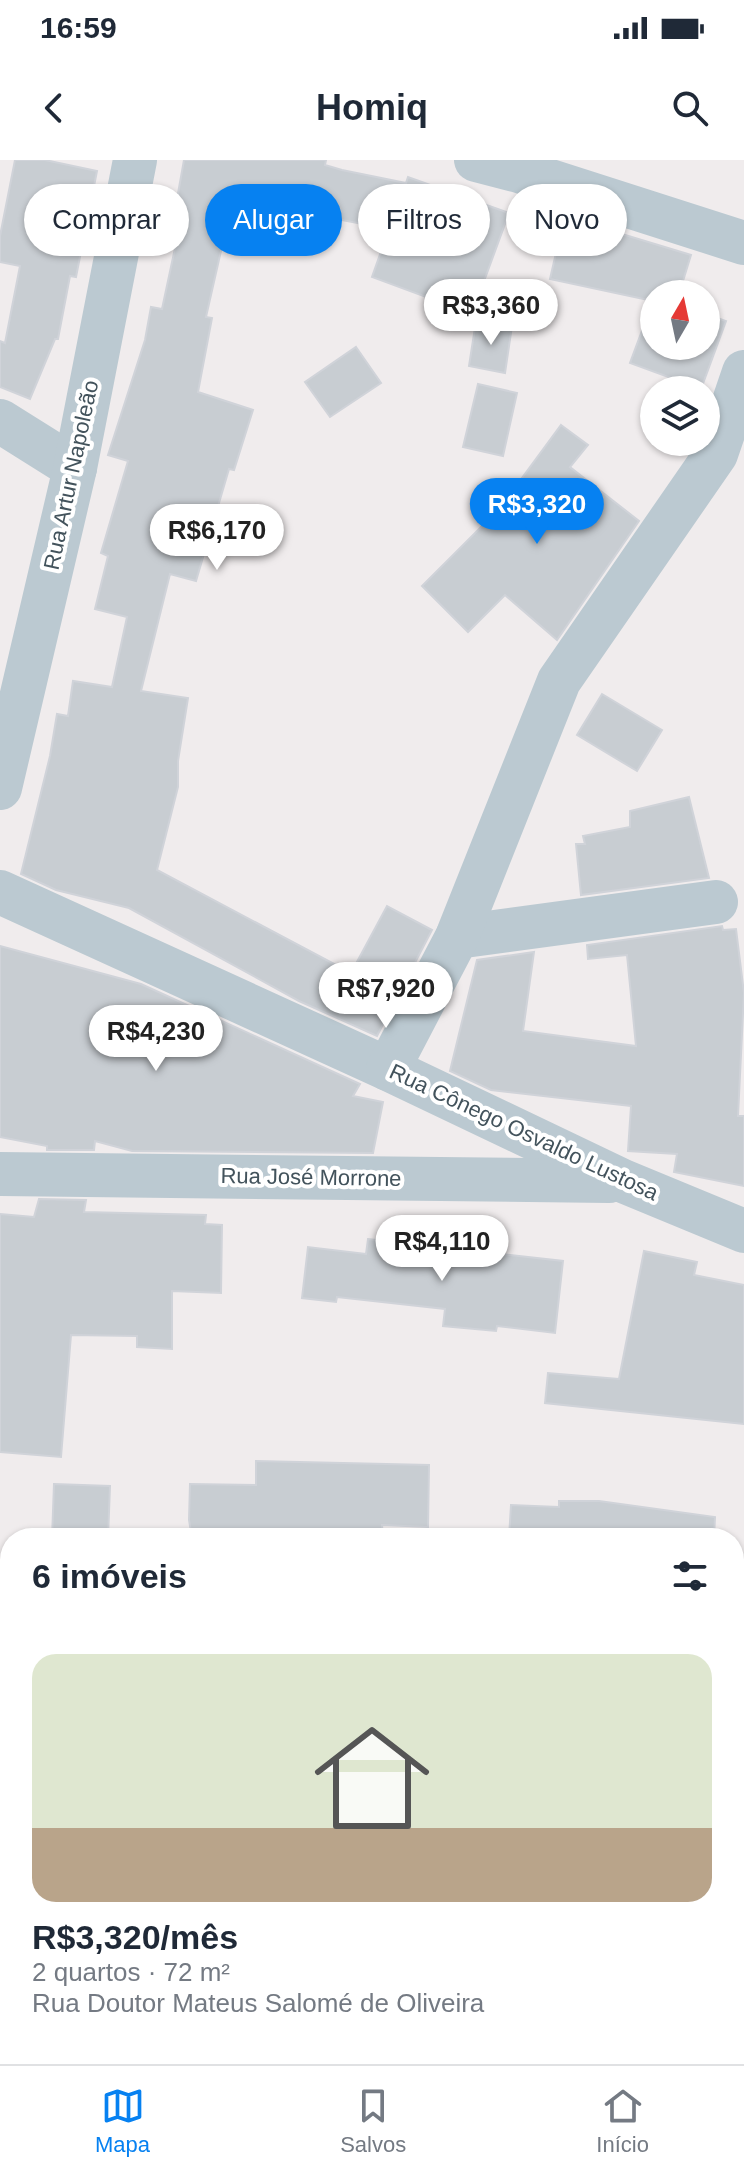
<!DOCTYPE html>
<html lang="pt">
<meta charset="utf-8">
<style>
:root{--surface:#fff;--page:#f6f6f7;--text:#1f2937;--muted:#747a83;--line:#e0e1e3;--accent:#0681f1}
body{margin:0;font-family:Helvetica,sans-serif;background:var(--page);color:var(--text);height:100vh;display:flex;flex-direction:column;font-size:30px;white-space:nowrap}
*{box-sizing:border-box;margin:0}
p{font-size:26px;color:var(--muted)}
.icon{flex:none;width:44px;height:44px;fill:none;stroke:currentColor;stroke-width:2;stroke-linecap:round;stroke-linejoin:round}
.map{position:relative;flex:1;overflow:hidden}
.sheet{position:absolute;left:0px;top:1368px;width:744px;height:536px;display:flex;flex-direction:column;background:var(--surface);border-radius:32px 32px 0 0;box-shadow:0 2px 6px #0004}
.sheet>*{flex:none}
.banner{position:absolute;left:24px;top:24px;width:696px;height:72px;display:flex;gap:16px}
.needle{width:52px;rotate:9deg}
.fabs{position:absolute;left:640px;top:120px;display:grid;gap:16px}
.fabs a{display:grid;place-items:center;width:80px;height:80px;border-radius:50%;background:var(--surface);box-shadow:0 2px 6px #0004;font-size:40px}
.price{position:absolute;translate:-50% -68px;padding:0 18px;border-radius:28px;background:#fff;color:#222;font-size:26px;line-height:52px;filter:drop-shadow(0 2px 4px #0008)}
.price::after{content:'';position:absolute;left:50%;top:48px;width:24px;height:18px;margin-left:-12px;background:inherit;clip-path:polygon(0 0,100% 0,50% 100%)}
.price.selected{background:var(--accent);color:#fff}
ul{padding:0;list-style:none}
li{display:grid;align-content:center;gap:16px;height:424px;padding:0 32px}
li span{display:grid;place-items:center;height:248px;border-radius:24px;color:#555}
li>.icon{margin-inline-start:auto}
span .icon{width:144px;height:144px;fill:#fffc;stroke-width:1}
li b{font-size:34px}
h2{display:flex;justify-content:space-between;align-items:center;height:96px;padding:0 32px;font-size:34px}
.tag{padding:0 28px;border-radius:36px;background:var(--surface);box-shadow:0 2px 6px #0004;font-size:28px;line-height:72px}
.tag.selected{background:var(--accent);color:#fff}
.status{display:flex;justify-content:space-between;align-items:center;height:56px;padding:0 40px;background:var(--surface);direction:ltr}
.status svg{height:22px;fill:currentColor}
header{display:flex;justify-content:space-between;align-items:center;height:104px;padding:0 32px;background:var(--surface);font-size:36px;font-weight:600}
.tab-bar{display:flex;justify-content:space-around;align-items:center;height:112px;border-top:2px solid var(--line);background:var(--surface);font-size:22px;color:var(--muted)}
.tab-bar a{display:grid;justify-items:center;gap:4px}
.tab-bar .selected{color:var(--accent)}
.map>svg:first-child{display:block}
</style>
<div class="status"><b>16:59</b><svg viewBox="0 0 49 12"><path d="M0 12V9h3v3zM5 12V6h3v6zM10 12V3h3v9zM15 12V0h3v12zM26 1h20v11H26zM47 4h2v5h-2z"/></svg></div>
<header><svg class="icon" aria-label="back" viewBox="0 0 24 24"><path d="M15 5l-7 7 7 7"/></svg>Homiq<svg class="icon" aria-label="search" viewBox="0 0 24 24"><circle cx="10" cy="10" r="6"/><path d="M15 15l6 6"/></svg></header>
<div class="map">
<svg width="744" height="1904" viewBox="0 0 744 1904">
<rect width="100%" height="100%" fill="#f0eced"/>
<g fill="#c8cdd2" stroke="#d0d3d9" stroke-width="2">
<path d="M15 0H45L97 11 76 117 70 116 58 179H55L30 239 0 227V181L5 183 20 106 0 102V76Z"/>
<path d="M184 0H326L325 5 342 10 406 23 408 17 509 53 472 154 372 117 389 69 242 41 234 84 223 82 206 157 212 158 198 232 253 250 234 310 229 309 196 421 170 414 141 531 188 538 178 601V627L157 710 351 813 387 746 432 770 377 876 299 841 129 748 56 730 21 714 50 596 57 554 68 556 73 521 112 527 127 457 95 449 108 396 101 393 128 301 108 295 145 180 151 147 162 149 178 74 165 71 171 38 177 39Z"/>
<path d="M564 58 612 69V71L691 95 679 134H654V186H706V154L726 161 701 229 630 203 653 141 550 119Z"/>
<path d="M476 161 512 166 505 213 469 206Z"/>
<path d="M356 187 381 223 330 257 305 222Z"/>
<path d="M478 224 517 233 503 296 463 287Z"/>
<path d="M561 265 588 285 570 307 639 361 557 480 505 435 468 472 422 426 489 359 488 364Z"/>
<path d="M602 534 662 570 637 611 577 575Z"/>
<path d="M689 637 709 718 581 735 576 684H585L583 676 630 667V651Z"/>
<path d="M722 766 723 770 736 769 744 833 738 956H744V1026L674 1012 677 994 628 991 631 946 491 930 450 911 477 800 534 792 523 871 636 886 627 795 588 799 587 785Z"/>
<path d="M0 786 141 824 360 924 353 936 383 942 373 993 132 991 95 981 94 990H47V986L0 977Z"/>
<path d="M39 1039 86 1040 84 1052 206 1055 205 1064 222 1065 221 1133 172 1131V1189L137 1187V1176L71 1175 61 1297 0 1292V1054L34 1057Z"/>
<path d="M368 1079 563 1101 555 1173 497 1166 496 1171 443 1166 445 1149 337 1137 336 1142 302 1138 308 1087 366 1094Z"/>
<path d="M644 1091 697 1102 694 1115 744 1125V1264L545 1243 548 1213 619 1219Z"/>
<path d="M256 1301 429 1305 428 1367 382 1365 383 1378H192L189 1360 190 1324 256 1325Z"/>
<path d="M54 1324 110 1326 108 1378H52Z"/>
<path d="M559 1341H599L715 1357 714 1378H509L511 1345 559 1347Z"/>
</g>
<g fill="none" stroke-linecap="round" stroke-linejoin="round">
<g stroke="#bbc9d1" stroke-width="44">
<path d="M476 0 519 11 744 83"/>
<path d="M0 261 75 308"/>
<path d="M0 628 75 308 135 0"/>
<path d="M0 732 388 909 623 1021 744 1071"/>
<path d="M457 777 716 742"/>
<path d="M388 909 457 777 559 521 716 294 744 212"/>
<path d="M0 1014 609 1021"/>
</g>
<g stroke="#a9c0cf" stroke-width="44">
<path d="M0 1544H10"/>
<path d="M734 1544 744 1543"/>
<path d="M0 1578H10"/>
<path d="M734 1583H744"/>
</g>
</g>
<g text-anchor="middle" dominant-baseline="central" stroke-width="8" stroke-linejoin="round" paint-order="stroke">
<g font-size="22" fill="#43535c" stroke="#fff">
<text transform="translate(71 315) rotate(-78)">Rua Artur Napoleão</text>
<text transform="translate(524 972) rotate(25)">Rua Cônego Osvaldo Lustosa</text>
<text transform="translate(311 1017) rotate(1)">Rua José Morrone</text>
</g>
</g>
</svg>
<div class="fabs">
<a><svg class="needle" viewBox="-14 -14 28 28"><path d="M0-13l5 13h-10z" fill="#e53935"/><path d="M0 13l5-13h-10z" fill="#747a83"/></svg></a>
<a><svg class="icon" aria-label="layers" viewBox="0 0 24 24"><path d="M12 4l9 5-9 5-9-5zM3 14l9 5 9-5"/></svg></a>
</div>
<b class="price" style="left:491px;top:187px">R$3,360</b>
<b class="price selected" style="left:537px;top:386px">R$3,320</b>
<b class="price" style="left:217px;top:412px">R$6,170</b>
<b class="price" style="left:386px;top:870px">R$7,920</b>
<b class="price" style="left:156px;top:913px">R$4,230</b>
<b class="price" style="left:442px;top:1123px">R$4,110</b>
<div class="banner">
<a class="tag">Comprar</a>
<a class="tag selected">Alugar</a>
<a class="tag">Filtros</a>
<a class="tag">Novo</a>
</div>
<section class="sheet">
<h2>6 imóveis<svg class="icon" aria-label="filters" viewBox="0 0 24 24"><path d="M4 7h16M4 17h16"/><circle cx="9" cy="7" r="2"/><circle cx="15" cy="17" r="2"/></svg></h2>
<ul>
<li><span style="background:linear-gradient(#dfe7d0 70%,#b9a48a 0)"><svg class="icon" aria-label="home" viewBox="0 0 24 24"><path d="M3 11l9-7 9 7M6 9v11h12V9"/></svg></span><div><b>R$3,320/mês</b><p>2 quartos · 72 m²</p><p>Rua Doutor Mateus Salomé de Oliveira</p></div></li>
</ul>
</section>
</div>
<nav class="tab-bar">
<a class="selected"><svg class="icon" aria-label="map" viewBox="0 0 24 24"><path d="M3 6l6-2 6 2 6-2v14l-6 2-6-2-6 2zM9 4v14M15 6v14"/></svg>Mapa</a>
<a><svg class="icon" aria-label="saved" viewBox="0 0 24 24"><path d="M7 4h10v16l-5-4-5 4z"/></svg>Salvos</a>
<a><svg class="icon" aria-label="home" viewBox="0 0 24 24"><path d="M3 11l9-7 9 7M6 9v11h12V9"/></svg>Início</a>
</nav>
